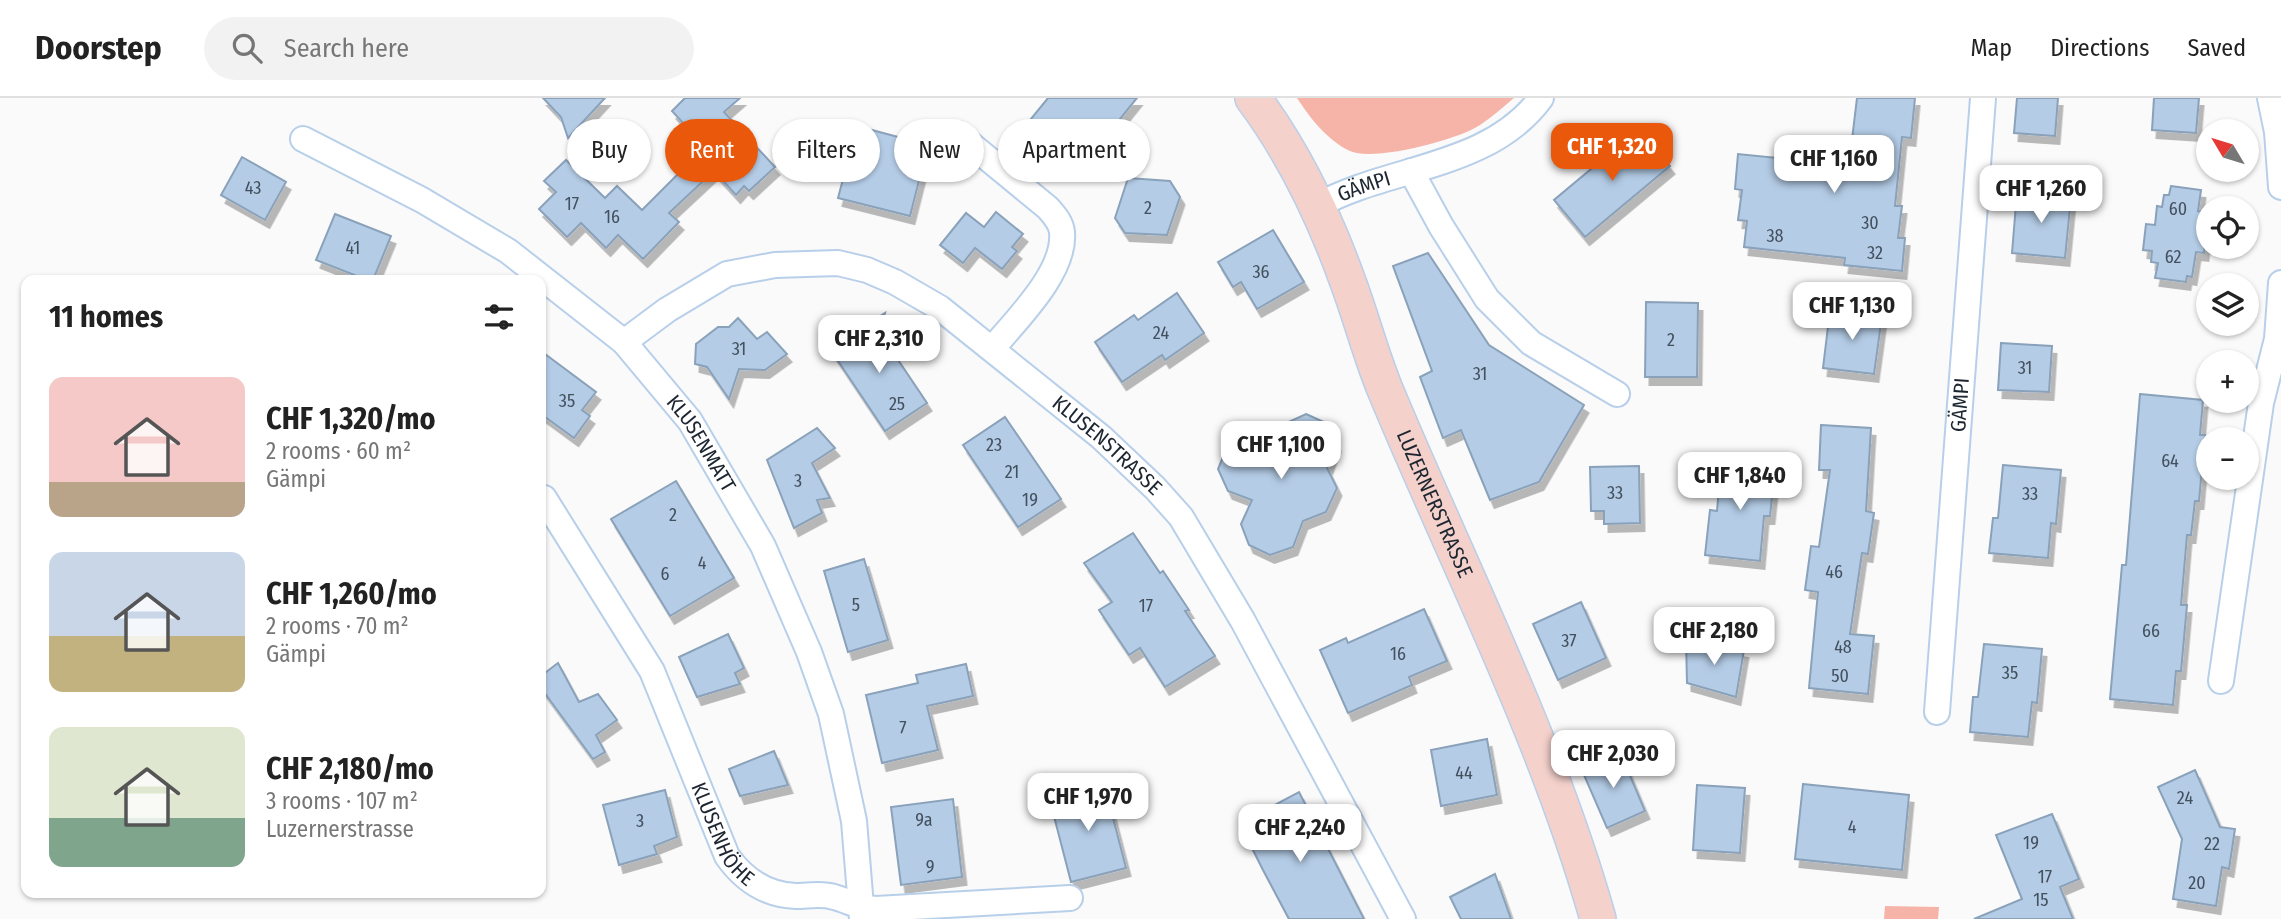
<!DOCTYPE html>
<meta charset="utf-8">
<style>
:root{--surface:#fff;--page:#f2f2f2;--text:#222;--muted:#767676;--line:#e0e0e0;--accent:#ea580c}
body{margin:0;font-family:"Fira Sans Condensed",sans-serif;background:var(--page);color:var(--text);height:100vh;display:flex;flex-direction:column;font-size:26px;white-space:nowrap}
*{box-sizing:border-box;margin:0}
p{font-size:23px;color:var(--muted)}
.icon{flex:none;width:38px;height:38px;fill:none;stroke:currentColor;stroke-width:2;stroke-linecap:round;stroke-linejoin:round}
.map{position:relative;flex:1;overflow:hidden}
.panel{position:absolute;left:21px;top:177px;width:525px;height:623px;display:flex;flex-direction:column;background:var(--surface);border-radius:14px;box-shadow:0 2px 5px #0004}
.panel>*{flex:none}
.hud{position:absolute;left:567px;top:21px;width:665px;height:63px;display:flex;gap:14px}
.needle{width:46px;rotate:308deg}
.tools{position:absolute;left:2196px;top:21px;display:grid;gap:14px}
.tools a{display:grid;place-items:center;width:63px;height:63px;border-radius:50%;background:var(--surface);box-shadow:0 2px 5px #0004;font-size:35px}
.price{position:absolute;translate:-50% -60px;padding:0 16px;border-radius:14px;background:#fff;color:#222;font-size:23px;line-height:46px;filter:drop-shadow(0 2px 4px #0008)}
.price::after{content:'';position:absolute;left:50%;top:42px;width:21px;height:16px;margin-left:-10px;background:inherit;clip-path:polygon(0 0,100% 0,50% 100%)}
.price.on{background:var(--accent);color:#fff}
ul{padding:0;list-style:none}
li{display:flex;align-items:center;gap:21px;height:175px;padding:0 28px}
li span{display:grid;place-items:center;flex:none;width:196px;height:140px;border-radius:14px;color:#555}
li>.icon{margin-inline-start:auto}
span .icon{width:84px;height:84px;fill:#fffc;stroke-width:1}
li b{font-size:30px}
h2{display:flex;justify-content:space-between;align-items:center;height:84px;padding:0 28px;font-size:30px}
.tag{padding:0 24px;border-radius:32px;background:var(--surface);box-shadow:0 2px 5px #0004;font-size:24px;line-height:63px}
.tag.on{background:var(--accent);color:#fff}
header{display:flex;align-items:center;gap:42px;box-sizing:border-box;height:98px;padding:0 35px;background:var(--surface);border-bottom:2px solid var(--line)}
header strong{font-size:33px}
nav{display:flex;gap:38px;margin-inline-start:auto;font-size:24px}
.search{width:490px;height:63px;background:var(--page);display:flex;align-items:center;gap:18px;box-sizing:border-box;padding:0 24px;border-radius:38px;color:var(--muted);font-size:26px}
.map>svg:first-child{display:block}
</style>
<header>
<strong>Doorstep</strong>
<div class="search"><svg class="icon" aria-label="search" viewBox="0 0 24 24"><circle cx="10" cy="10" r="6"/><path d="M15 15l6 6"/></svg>Search here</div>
<nav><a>Map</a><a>Directions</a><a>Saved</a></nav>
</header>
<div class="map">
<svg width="2281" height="821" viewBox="0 0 2281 821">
<defs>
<filter id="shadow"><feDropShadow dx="4.5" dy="8" stdDeviation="0" flood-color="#0004"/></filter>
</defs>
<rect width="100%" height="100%" fill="#fafafa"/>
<g fill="#f6b4a9">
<path d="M1297 0H1514C1503 9 1492 19 1480 27 1458 42 1373 64 1350 53 1328 43 1310 20 1297 0Z"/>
<path d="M1885 808 1939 809 1938 821H1884Z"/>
</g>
<g fill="#b4cce6" stroke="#8aa1ba" stroke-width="2" filter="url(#shadow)">
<path d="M543 0H605L568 40 561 19Z"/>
<path d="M685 0H740L724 14 775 69 749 93 744 88 736 97 714 73 669 115 679 124 643 161 618 137 606 150 581 125 567 139 539 111 556 94 544 83 566 62 605 100 617 88 642 112 684 70 677 63 696 46 693 43 697 40 672 13Z"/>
<path d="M1048 0H1137L1103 42 1083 25 1063 50 1030 22Z"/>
<path d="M1857 0H1915L1911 40 1902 39 1895 108H1902L1898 140H1905L1902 173 1844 167 1845 160 1744 149 1747 123 1738 122 1742 92 1735 91 1738 56 1798 62 1797 69 1848 75Z"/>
<path d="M2017 0H2058L2055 38 2014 35Z"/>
<path d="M2154 0H2199L2196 35 2152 32Z"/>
<path d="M857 28 928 47 910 118 838 100Z"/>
<path d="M1639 31 1670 68 1585 139 1554 102Z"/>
<path d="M242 59 286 84 265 122 221 97Z"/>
<path d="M1128 80 1170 83 1180 99 1167 137 1125 135 1115 120Z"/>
<path d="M2171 88 2201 92 2198 113 2208 114 2204 155 2196 154 2192 179 2187 178 2186 184 2155 180 2158 165 2151 164 2152 153 2143 152 2146 126 2155 127 2157 108 2162 109 2164 97H2169Z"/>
<path d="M2017 94 2071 99 2065 160 2012 155Z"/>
<path d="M996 114 1023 136 1012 149 1017 153 1002 171 975 150 963 165 940 147 966 115 984 129Z"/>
<path d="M335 116 391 138 373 182H367L316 162Z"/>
<path d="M1273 132 1304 184 1257 211 1241 184 1233 189 1218 164Z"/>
<path d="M1428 155 1489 247 1584 307 1539 384 1490 402 1461 332 1443 340 1420 279 1432 273 1393 168Z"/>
<path d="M1177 195 1204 235 1165 262 1162 257 1122 284 1095 244 1134 217 1138 222Z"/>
<path d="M1646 204 1698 205 1697 279H1645Z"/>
<path d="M1830 212 1882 218 1874 276 1823 270Z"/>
<path d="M885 215 880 235 927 305 885 333 830 251Z"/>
<path d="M738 220 757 241 767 234 787 256 765 272 739 271 729 301 707 269 695 266 696 246 718 229H729Z"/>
<path d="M2001 245 2052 248 2049 294 1998 292Z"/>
<path d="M541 253 596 294 582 312 590 318 574 340 541 316Z"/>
<path d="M2140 296 2203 302 2200 337H2205L2199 403H2195L2191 437H2187L2181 507H2187L2181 573H2176L2173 607 2110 601 2122 467H2126Z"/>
<path d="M1306 316 1326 325 1336 346 1327 370 1337 390 1326 414 1303 423 1293 449 1270 457 1249 447 1241 426 1252 402 1228 393 1218 371 1228 347 1249 338 1273 347 1282 327Z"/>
<path d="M1005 319 1061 401 1018 429 963 347Z"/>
<path d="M1821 327 1871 330 1866 413 1874 415 1868 456 1862 455 1850 536 1874 538 1868 596 1809 590 1818 494 1805 492 1811 448 1819 449 1830 372H1819Z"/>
<path d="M817 330 835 350 812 365 830 400 817 402 822 415 794 430 767 362Z"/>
<path d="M1721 366 1775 371 1770 418H1764L1760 463 1705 457 1710 412 1717 413Z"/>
<path d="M2003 367 2061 372 2056 426 2051 425 2048 460 1989 455 1993 420H1998Z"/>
<path d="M1639 368 1640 425 1604 426V413H1591L1590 369Z"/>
<path d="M676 383 734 480 670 518 611 421Z"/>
<path d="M1133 435 1160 475 1163 473 1189 512 1185 513 1215 558 1165 589 1140 550 1129 557 1099 512 1112 504 1084 465Z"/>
<path d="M864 461 888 542 848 554 824 473Z"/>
<path d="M1581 504 1606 560 1558 582 1533 526Z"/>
<path d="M1424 511 1447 563 1409 579 1412 587 1348 615 1320 552 1346 540 1348 545Z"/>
<path d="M728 536 744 570 735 575 740 586 697 599 679 559Z"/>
<path d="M1686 542 1744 552 1736 599 1687 585Z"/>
<path d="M1984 546 2042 551 2037 605 2032 604 2028 639 1970 634 1973 599H1978Z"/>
<path d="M558 565 579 604 598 596 617 622 596 637 605 654 593 661 541 590V578Z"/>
<path d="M966 566 973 598 927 608 938 652 882 665 866 597 918 585 916 577Z"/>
<path d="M1487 641 1497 697 1441 708 1431 652Z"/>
<path d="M774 653 788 687 740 698 729 671Z"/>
<path d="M1620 654 1645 713 1607 730 1581 670Z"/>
<path d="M2195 672 2220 729 2235 731 2229 771 2222 769 2216 808 2173 801 2182 741 2158 689Z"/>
<path d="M1104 685 1126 770 1071 784 1049 699Z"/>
<path d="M1803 686 1909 697 1902 772 1795 761Z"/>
<path d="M1697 687 1745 690 1740 755 1693 752Z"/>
<path d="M665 692 677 739 654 748 657 756 619 767 603 707Z"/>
<path d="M1299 694 1364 821H1289L1263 772 1246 738 1254 733 1248 721Z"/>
<path d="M953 701 962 779 901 787 891 709Z"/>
<path d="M2052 716 2079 781 2060 789 2073 821H1974L2022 801 1996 737Z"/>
<path d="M1495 776 1511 821H1461L1450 799Z"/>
</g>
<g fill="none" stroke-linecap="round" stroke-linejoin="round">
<g stroke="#b8cfea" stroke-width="28">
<g id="street">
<path d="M2270 0 2277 34 2281 89"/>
<path d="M958 36 1048 110C1054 117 1061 124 1062 134 1066 174 1016 222 992 251"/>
<path id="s1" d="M303 41 422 102 508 153 624 244 690 323 763 448 809 554 831 616 854 723 862 821"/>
<path d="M1411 73 1441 128 1487 201 1531 245 1617 296"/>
<path id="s2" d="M1317 108C1388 68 1489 71 1541 0"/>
<path id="s3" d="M624 244 667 212 727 176 775 167 838 165 867 172 895 184 940 210 1101 339 1155 390 1181 419 1243 523 1403 821"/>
<path id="s4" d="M544 400 652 573 727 758C744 782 766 797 796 798 808 798 822 795 834 799 849 803 860 810 876 811L1070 800"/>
<path d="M2221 583 2261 305 2277 241 2281 185"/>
<path id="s5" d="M1937 614 1983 0"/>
</g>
</g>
<g stroke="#b8cfea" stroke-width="38">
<g id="secondary">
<path id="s6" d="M1253 0C1294 55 1325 120 1348 184 1361 219 1370 254 1384 289 1457 465 1546 637 1598 821"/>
</g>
</g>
<use href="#street" stroke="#fff" stroke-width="24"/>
<use href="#secondary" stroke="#f5d1cc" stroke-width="35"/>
</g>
<g text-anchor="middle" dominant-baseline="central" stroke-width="6" stroke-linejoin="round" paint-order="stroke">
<g font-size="18" fill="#43505e">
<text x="253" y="90">43</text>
<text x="572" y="106">17</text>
<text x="1148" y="110">2</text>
<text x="2178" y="111">60</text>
<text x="612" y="119">16</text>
<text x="1870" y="125">30</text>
<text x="1775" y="138">38</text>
<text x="353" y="150">41</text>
<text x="1875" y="155">32</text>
<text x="2173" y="159">62</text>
<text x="1261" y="174">36</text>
<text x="1161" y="235">24</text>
<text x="1671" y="242">2</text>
<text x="739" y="251">31</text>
<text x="2025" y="270">31</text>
<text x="1480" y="276">31</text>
<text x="567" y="303">35</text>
<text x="897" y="306">25</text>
<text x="994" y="347">23</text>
<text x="2170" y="363">64</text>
<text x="1012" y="374">21</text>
<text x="798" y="383">3</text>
<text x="1615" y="395">33</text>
<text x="2030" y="396">33</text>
<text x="1030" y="402">19</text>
<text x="673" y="417">2</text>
<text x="702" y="465">4</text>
<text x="1834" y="474">46</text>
<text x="665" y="476">6</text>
<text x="856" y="507">5</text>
<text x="1146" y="508">17</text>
<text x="2151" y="533">66</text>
<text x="1569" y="543">37</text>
<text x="1843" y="549">48</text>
<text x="1398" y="556">16</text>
<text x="2010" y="575">35</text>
<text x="1840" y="578">50</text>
<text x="903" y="630">7</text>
<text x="1464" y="675">44</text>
<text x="2185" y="700">24</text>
<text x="924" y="722">9a</text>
<text x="640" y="723">3</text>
<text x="1852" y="729">4</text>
<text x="2031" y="745">19</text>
<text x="2212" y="746">22</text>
<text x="930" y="769">9</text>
<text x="2045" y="779">17</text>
<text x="2197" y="785">20</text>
<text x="2041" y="802">15</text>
</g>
<g font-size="21" fill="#1d2630" stroke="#fff">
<text stroke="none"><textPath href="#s2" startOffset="51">GÄMPI</textPath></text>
<text stroke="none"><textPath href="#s5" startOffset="308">GÄMPI</textPath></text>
<text stroke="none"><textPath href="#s1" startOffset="509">KLUSENMATT</textPath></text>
<text stroke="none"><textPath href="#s3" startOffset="564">KLUSENSTRASSE</textPath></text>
<text stroke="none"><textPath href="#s6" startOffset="446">LUZERNERSTRASSE</textPath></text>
<text stroke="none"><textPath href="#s4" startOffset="382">KLUSENHÖHE</textPath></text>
</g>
</g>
</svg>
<div class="tools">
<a><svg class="needle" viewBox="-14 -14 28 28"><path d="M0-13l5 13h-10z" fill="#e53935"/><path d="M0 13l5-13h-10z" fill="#767676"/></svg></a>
<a><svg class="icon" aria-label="locate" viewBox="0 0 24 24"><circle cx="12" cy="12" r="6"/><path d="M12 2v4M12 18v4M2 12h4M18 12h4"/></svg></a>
<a><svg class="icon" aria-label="layers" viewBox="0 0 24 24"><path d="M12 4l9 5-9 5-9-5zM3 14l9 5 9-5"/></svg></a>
<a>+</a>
<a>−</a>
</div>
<b class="price on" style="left:1612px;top:85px">CHF 1,320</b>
<b class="price" style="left:1834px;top:97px">CHF 1,160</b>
<b class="price" style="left:2041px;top:127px">CHF 1,260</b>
<b class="price" style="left:1852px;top:244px">CHF 1,130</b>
<b class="price" style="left:879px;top:277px">CHF 2,310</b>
<b class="price" style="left:1281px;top:383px">CHF 1,100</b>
<b class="price" style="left:1740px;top:414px">CHF 1,840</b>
<b class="price" style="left:1714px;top:569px">CHF 2,180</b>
<b class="price" style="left:1613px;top:692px">CHF 2,030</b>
<b class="price" style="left:1088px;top:735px">CHF 1,970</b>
<b class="price" style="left:1300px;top:766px">CHF 2,240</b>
<div class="hud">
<a class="tag">Buy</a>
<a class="tag on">Rent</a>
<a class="tag">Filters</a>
<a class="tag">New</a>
<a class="tag">Apartment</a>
</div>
<section class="panel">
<h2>11 homes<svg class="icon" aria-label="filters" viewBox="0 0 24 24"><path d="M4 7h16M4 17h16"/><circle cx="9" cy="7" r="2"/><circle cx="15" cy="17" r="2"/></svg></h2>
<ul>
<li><span style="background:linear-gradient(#f6c9c9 75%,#b9a48a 0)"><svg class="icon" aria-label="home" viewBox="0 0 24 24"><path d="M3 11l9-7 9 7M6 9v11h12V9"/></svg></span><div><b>CHF 1,320/mo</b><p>2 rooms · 60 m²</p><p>Gämpi</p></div></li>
<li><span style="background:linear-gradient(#c9d6e8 60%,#c2b280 0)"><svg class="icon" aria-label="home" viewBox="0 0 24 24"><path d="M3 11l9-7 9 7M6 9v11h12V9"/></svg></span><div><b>CHF 1,260/mo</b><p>2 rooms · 70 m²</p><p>Gämpi</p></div></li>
<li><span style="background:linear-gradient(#dfe7d0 65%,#7fa58c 0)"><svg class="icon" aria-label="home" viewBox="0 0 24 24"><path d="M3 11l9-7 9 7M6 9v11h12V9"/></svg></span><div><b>CHF 2,180/mo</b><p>3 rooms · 107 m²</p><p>Luzernerstrasse</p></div></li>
</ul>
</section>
</div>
